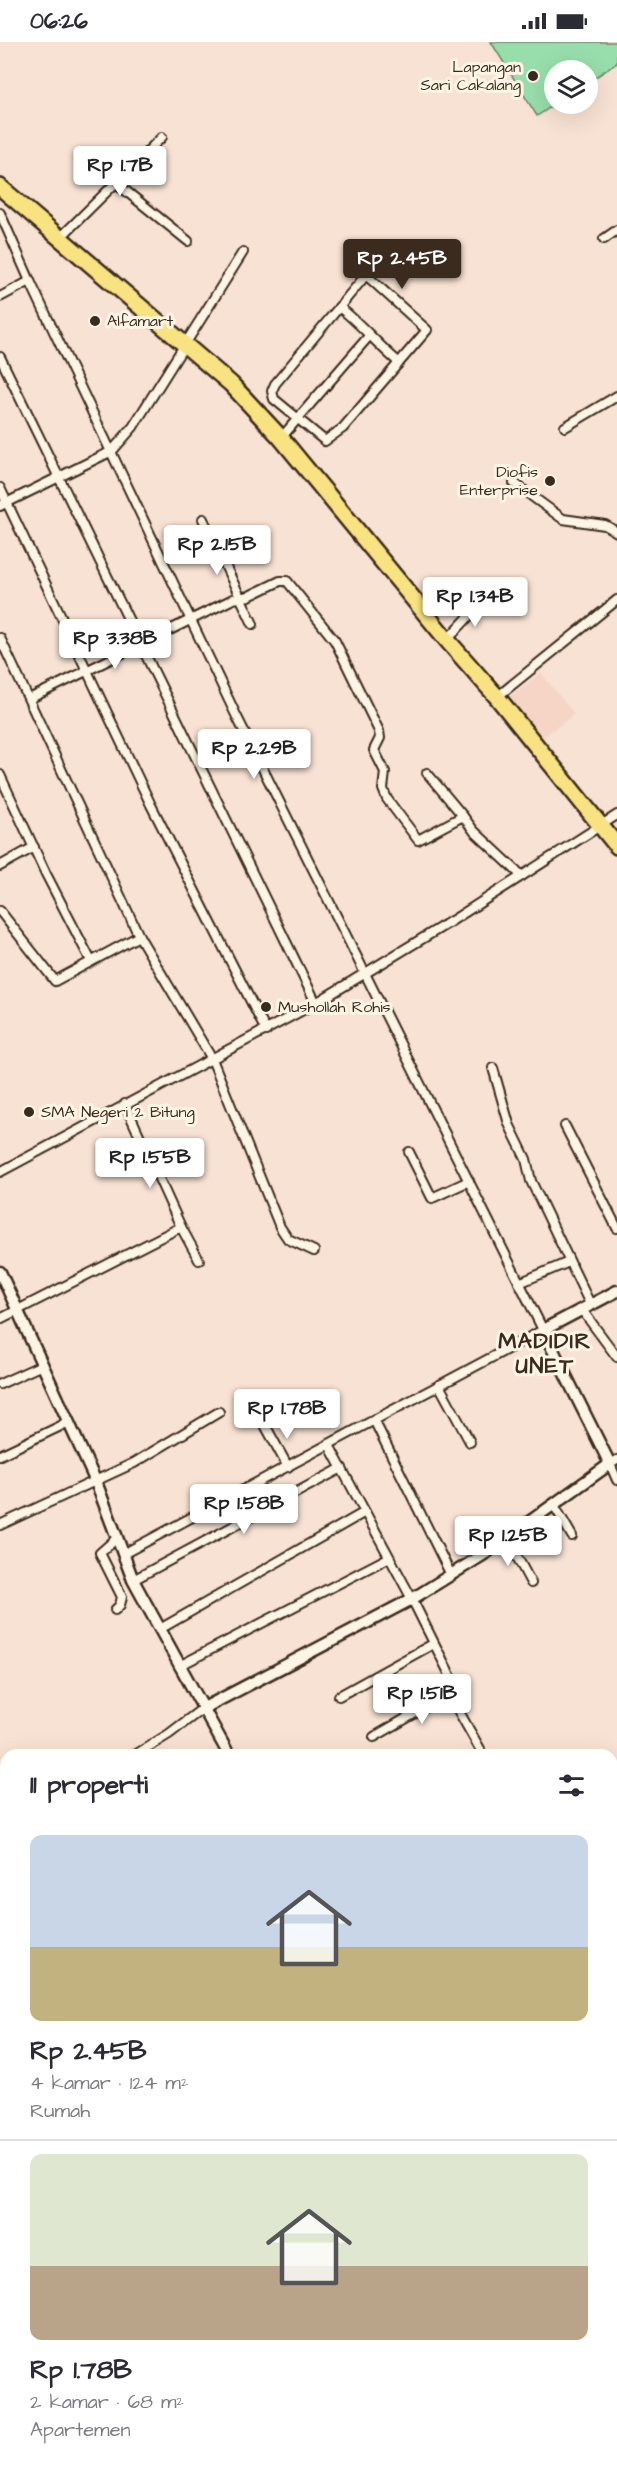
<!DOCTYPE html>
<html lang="id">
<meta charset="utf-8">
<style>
:root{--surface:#fff;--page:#f7f7f7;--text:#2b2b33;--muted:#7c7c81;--line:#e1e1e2;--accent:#3b2a1e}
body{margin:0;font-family:"Architects Daughter",sans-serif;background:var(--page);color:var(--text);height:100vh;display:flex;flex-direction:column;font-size:22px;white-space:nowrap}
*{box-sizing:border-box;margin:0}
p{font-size:20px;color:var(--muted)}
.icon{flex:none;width:33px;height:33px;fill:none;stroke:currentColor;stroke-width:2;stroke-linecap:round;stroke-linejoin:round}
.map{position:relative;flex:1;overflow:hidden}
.drawer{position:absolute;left:0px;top:1707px;width:618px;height:720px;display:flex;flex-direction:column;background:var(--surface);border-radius:18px 18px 0 0;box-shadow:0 6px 24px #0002}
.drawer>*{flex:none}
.buttons{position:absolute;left:544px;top:18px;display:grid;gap:12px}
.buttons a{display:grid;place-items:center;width:54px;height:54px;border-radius:50%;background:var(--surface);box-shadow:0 6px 24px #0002;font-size:30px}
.price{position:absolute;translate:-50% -51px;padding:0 14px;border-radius:6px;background:#fff;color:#222;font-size:20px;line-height:39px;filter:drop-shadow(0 2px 3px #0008)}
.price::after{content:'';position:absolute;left:50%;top:36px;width:18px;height:14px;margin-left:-9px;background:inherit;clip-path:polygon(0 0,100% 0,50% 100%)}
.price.on{background:var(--accent);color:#fff}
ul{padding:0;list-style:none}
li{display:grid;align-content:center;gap:12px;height:318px;padding:0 30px}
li+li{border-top:2px solid var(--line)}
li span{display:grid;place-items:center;height:186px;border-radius:12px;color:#555}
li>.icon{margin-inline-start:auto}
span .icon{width:108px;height:108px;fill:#fffc;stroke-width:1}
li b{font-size:26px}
h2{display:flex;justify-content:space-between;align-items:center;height:72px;padding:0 30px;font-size:26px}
.status{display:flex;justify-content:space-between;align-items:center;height:42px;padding:0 30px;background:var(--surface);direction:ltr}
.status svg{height:16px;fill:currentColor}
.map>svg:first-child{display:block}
</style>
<div class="status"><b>06:26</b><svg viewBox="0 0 49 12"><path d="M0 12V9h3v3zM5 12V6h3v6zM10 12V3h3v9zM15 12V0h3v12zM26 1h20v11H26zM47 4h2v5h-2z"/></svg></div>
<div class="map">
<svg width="617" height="2427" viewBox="0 0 617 2427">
<rect width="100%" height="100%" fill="#f8e2d3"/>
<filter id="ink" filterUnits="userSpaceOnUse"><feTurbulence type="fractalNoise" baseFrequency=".0167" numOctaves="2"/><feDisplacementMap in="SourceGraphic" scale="12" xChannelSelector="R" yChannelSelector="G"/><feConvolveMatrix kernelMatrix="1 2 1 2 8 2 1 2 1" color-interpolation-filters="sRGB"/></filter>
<g filter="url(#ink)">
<path fill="#f6d5c7" d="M541 631 574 672 540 698 507 656Z"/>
<path fill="#98deac" stroke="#6a8465" stroke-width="1.5" d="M491 0H617V21L588 40V28H555V62L537 74Z"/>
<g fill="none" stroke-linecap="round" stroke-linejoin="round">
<g stroke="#3b2a1e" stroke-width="12">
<g id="street">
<path d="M116 141 188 199"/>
<path d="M0 171 30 239 235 671 543 1288 123 1512"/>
<path d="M60 196 162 95"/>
<path d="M604 197 617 188"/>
<path d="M366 233 427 288 343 386 325 399 274 357 272 349 275 342Z"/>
<path d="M0 255 30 239"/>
<path d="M339 265C360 281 376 301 396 318L398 322"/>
<path d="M0 315 316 961"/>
<path d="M565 385 617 354"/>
<path d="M281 396 369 294"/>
<path d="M514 441 563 477 605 483 617 490"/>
<path d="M0 446 151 763 266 989"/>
<path d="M0 464 112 409 133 385 243 210"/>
<path d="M203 477 253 582"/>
<path d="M0 596 139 894 212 1017 280 1185 288 1197 314 1209"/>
<path d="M447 598 485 557"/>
<path d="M497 655 617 558"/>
<path d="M29 657 233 557 249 554 280 539H287L335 599 379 689 380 696 374 708 385 730 383 747 387 757 418 798 463 774 474 789 522 834"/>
<path d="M427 731 463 774"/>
<path d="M0 733 46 832 91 919"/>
<path d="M0 824 34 805"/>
<path d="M0 869 55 939 139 894"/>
<path d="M493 1026 509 1082 526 1117 531 1139 591 1264"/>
<path d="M125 1062 181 1185 199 1218"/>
<path d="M565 1084 617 1186"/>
<path d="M409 1110 432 1156 469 1139"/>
<path d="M0 1130 316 961 453 878 617 773"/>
<path d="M519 1241 569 1220"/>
<path d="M582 1268 617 1315"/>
<path d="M0 1277 181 1185"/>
<path d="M0 1342 42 1323"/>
<path d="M439 1343 470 1400"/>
<path d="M374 1378 451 1533"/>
<path d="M265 1383 288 1425"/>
<path d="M329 1403 412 1557 457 1647 374 1695"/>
<path d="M0 1413 69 1380"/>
<path d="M617 1418 610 1422 617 1438"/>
<path d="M554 1463 572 1494"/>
<path d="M0 1483 134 1421 219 1370"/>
<path d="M507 1496 531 1541"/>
<path d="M133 1538 342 1426"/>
<path d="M115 1568 120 1563 122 1555 100 1511 117 1496"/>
<path d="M160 1587 365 1470"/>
<path d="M179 1624 388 1516"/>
<path d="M449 1652 480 1707"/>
<path d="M339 1654 433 1602"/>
<path d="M135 1713 169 1692 202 1667"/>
<path d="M0 1761 6 1760"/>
<path d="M612 1782 617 1781"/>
<path d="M0 1817 6 1825"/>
<path d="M0 1920 6 1915"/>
<path d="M612 2018 617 2015"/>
<path d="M612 2034 617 2044"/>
<path d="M0 2151 6 2144"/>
<path d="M0 2253 6 2249"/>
<path d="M612 2278 617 2271"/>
<path d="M612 2363 617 2358"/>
<path d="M612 2392 617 2398"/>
<path d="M196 2421 198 2427"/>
<path d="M402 2421 403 2427"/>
<path d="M27 2427 31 2421"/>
<path d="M101 2427 106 2421"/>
</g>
</g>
<g stroke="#3b2a1e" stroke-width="15">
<g id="secondary">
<path d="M0 1230 96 1440 133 1538 229 1713"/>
<path d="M202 1667 412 1557 486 1511 610 1422 543 1288 617 1249"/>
<path d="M607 2421 608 2427"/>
</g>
</g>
<g stroke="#3b2a1e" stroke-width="20">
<path id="highway" d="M0 145 231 342 281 396 447 598 497 655 617 804"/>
</g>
<use href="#street" stroke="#fcf5e5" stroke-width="8"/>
<use href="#secondary" stroke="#fcf5e5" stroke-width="10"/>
<use href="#highway" stroke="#f8e281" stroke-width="15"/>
</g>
</g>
<g fill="#3b2a1e" stroke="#fcf5e5" stroke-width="2">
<circle cx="533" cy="34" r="6"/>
<circle cx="95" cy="279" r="6"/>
<circle cx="550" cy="439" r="6"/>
<circle cx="266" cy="965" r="6"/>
<circle cx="29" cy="1070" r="6"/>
</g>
<g text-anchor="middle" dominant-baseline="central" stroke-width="6" stroke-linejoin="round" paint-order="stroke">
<g font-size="16" fill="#3b2a1e" stroke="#fcf5e5" text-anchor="start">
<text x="521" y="25" text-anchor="end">Lapangan<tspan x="521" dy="18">Sari Cakalang</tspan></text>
<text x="107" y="279">Alfamart</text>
<text x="538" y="430" text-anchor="end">Diofis<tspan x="538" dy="18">Enterprise</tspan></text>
<text x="278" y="965">Mushollah Rohis</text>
<text x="41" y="1070">SMA Negeri 2 Bitung</text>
</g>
<g font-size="22" font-weight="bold" letter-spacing="1.5" fill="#3b2a1e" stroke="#fcf5e5">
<text x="545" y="1299">MADIDIR<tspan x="545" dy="25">UNET</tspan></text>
</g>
</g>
</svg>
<div class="buttons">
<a><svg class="icon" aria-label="layers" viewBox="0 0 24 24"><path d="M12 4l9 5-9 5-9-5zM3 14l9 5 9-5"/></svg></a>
</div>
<b class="price" style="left:120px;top:155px">Rp 1.7B</b>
<b class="price on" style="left:402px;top:248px">Rp 2.45B</b>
<b class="price" style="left:217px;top:534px">Rp 2.15B</b>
<b class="price" style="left:475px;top:586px">Rp 1.34B</b>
<b class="price" style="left:115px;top:628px">Rp 3.38B</b>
<b class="price" style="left:254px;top:738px">Rp 2.29B</b>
<b class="price" style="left:150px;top:1147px">Rp 1.55B</b>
<b class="price" style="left:287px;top:1398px">Rp 1.78B</b>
<b class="price" style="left:244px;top:1493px">Rp 1.58B</b>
<b class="price" style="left:508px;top:1525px">Rp 1.25B</b>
<b class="price" style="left:422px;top:1683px">Rp 1.51B</b>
<section class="drawer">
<h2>11 properti<svg class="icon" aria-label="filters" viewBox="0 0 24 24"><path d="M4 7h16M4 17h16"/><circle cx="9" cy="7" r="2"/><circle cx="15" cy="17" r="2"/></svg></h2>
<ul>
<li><span style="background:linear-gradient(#c9d6e8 60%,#c2b280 0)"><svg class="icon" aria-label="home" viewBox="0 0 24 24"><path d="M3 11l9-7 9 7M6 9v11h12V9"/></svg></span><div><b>Rp 2.45B</b><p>4 kamar · 124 m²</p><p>Rumah</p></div></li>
<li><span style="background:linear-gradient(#dfe7d0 60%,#b9a48a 0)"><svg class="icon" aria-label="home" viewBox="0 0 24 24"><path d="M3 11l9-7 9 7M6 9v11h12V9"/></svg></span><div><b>Rp 1.78B</b><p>2 kamar · 68 m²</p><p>Apartemen</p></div></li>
</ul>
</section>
</div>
